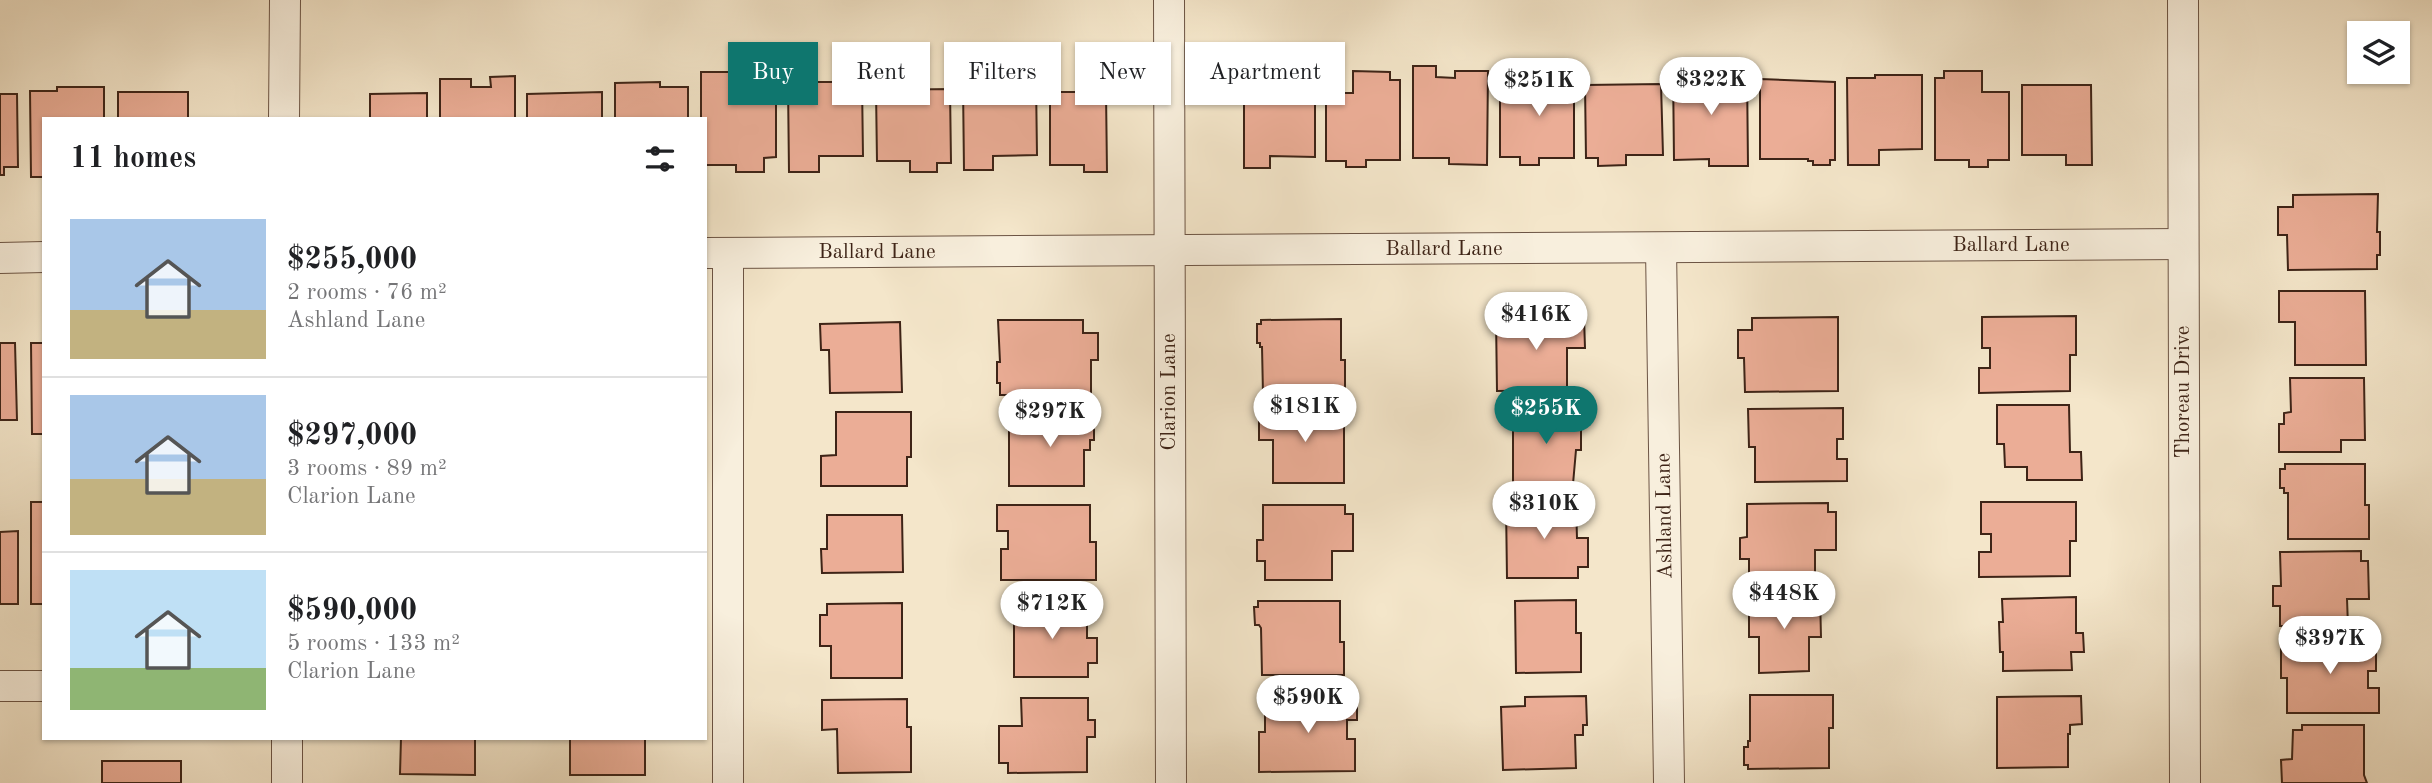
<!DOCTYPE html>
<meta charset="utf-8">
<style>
:root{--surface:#fff;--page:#f6f6f6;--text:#202124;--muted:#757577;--line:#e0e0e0;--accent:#0f766e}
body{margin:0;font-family:"Old Standard TT",serif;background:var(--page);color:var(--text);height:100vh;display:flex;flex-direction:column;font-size:26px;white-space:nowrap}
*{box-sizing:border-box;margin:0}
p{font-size:23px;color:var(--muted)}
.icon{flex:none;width:38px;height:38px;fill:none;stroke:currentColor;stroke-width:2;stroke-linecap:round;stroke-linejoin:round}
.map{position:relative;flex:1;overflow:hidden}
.drawer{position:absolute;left:42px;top:117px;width:665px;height:623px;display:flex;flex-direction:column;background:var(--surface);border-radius:0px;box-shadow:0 2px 5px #0004}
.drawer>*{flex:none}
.banner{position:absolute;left:728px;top:42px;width:665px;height:63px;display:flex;gap:14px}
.buttons{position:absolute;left:2347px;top:21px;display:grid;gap:14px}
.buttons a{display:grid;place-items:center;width:63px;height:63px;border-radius:0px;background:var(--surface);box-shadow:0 2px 5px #0004;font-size:35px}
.price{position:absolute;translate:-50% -60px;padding:0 16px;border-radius:24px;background:#fff;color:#222;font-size:23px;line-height:46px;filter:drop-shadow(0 2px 4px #0008)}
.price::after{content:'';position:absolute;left:50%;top:42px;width:21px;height:16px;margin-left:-10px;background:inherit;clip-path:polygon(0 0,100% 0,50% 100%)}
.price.selected{background:var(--accent);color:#fff}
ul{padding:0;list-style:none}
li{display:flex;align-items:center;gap:21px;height:175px;padding:0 28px}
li+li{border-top:2px solid var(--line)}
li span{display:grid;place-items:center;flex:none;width:196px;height:140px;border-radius:0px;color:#555}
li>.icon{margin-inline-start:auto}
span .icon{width:84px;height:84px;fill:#fffc;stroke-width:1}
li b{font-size:30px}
h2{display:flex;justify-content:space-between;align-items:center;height:84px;padding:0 28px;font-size:30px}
.tag{padding:0 24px;border-radius:0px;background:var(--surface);box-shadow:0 2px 5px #0004;font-size:24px;line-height:63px}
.tag.selected{background:var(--accent);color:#fff}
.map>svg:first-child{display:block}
</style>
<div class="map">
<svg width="2432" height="783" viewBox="0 0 2432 783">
<rect width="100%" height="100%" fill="#f4e6ca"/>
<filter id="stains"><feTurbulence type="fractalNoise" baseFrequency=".00286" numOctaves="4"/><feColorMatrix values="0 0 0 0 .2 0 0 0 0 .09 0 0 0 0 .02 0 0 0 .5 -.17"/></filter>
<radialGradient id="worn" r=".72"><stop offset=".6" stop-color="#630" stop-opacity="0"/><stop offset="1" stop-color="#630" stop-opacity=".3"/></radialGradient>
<g fill="#ebad96" stroke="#3e2417" stroke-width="2">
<path d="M1413 66H1436V77L1455 78V71H1488L1487 165 1449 164V158H1413Z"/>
<path d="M1673 68H1698V78H1716V71H1747L1748 166H1709V159L1674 160Z"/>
<path d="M1526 70H1565V77H1574V158H1539V165H1520V157H1500V91H1526Z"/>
<path d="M1353 71 1390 72V80H1400V160H1366V167H1346V161H1326V93H1353Z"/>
<path d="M1944 71H1982V92H2009V160H1988V167H1969V160H1935V78H1944Z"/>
<path d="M701 72H776V157L764 158V172H736V165H705V119H701Z"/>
<path d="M1875 75H1922V149L1879 150V165H1848L1847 78H1875Z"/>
<path d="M515 76V119H440V79H471V87H491L490 77Z"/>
<path d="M1760 79 1835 82V160H1830V165H1813V161H1808V159H1760Z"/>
<path d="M1036 81 1037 155 993 156V170H964L963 85H991V82Z"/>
<path d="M660 82V87H688V119H615V83Z"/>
<path d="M816 82H862L863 156H819V172H789L788 85H816Z"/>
<path d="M1661 84 1663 155H1626V165L1598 166V158H1586L1585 85Z"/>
<path d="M2022 85H2091L2092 165H2066V155H2022Z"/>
<path d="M57 87H104V119H44V177H31L30 91H57Z"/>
<path d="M1244 87H1315V157L1270 156V168H1244Z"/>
<path d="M950 89 951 163H937V172H910V161H877L876 90Z"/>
<rect x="118" y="92" width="70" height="27"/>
<path d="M602 92V119H527V94Z"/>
<path d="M1050 92H1106L1107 172H1084V165H1050Z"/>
<path d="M427 93V119H370V94Z"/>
<path d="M0 94H17L18 167H4V175H0Z"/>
<path d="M2378 194 2377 232H2380V255H2377V269L2288 270 2287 235H2278V207H2293V195Z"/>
<path d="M2279 291H2365L2366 365H2295V322H2279Z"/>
<path d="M2076 316V355H2070V391L1979 393V368H1990V348H1982V317Z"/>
<path d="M1584 317 1585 348H1567V390L1497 391 1496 318Z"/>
<path d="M1838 317V391L1745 392 1744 358H1738V330H1752V318Z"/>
<path d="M1341 319V360H1345V393L1263 394 1262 347H1260V343H1257V324H1261V320Z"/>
<path d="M998 320H1083V333H1098V360H1091V395H1000V383H997V362H1000Z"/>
<path d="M900 322 902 392 830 393 829 350H821L820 324Z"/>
<path d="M0 343H15L17 420H0Z"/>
<path d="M31 343H44V434H32Z"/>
<path d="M2290 378H2364L2365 440H2341V452H2279V424H2284V413L2291 412Z"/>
<path d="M1997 405H2069L2070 452H2081L2082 480H2027V467H2005L2004 444H1997Z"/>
<path d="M1843 408V439H1837V459H1847V481L1755 482V447H1749L1748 409Z"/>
<path d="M1259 409H1344V483H1273V440H1259Z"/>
<path d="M1513 410H1581V450H1576L1573 484H1513Z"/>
<path d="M1035 411H1094V440H1090V450H1084V486H1009V422H1035Z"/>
<path d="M836 412H911V457H907V486H821V456L836 455Z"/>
<path d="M2285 464H2365V505H2369V539H2288V493H2284V488H2280V469H2285Z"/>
<rect x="31" y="502" width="13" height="102"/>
<path d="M1981 502H2076V541H2070V576L1979 577V552H1991V534H1981Z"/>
<path d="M1576 503 1577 538H1588V567H1578V578H1507L1506 504Z"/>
<path d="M1828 503V512H1836V550H1815V576H1749V559H1740V538L1747 537V504Z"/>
<path d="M997 505H1090V542H1096V580H1001V549H1008V531H997Z"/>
<path d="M1263 505H1345V514H1353V551H1332V580H1265V561H1257V540H1263Z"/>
<path d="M827 515H902L903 572 822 573 821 549H827Z"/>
<path d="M18 531V604H0V532Z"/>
<path d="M2361 551V561H2368L2369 599H2347L2348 626H2280V606H2273V586H2281L2280 552Z"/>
<path d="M1820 596 1821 637H1809V671L1759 673V637H1749V597Z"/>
<path d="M2076 597V633H2083L2084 652H2071L2072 670 2003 671V652H2000L1999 622H2003L2002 599Z"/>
<path d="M1576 600V633H1581V672L1516 673 1515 601Z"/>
<path d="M1258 601H1340V642H1344V675H1262L1261 628 1259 625H1255L1254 607H1258Z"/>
<path d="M902 603V678H831V646H820V615H827V604Z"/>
<path d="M1014 603H1076V606H1087V638H1097V663H1088V677H1014Z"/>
<path d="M2281 639H2376V671H2368V688H2379V713H2287V678H2281Z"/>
<path d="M1750 695H1833V728H1829V768L1748 769V765H1744V747H1748V741H1750Z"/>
<path d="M1586 696 1587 725H1583V735H1575L1576 768 1503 770 1501 707 1525 706V697Z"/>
<path d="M2081 696 2082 724 2070 725V734H2068V767L1997 768V697Z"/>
<path d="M1265 697H1357V720H1347V739H1355V771L1259 772V732H1265Z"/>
<path d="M1021 698H1088V720H1095V737H1087V772L1008 773V763H999V726H1022Z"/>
<path d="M907 699V727H911V772L838 773 837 729 822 730V700Z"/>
<path d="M2302 725H2364V775L2367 783H2282L2281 760 2292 759 2293 730H2302Z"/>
<path d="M401 738H475V775L400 774Z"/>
<rect x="570" y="738" width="75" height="37"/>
<rect x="102" y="761" width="79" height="22"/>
</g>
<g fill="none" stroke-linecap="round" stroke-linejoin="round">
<g stroke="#6c5444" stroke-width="32">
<g id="minor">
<path d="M1169 0 1171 783"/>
<path d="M2183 0 2185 783"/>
<path d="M284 119 285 0"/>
<path d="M1661 248 1669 783"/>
<path d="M705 253 2183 244"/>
<path d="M0 258 44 257"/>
<path d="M0 686H44"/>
<path d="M287 738V783"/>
<path d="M728 783V253"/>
</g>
</g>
<use href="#minor" stroke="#f8efdd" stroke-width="30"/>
</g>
<g text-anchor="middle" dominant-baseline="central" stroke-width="6" stroke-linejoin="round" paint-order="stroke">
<g font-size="21" fill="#3e2417" stroke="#f8efdd">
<text x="2011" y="245">Ballard Lane</text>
<text x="1444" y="249">Ballard Lane</text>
<text x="877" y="252">Ballard Lane</text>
<text transform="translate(1169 392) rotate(-90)">Clarion Lane</text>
<text transform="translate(2183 392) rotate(-90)">Thoreau Drive</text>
<text transform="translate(1665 516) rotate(-91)">Ashland Lane</text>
</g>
</g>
<rect width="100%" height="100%" filter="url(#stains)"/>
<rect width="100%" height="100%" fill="url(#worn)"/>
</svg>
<div class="buttons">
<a><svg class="icon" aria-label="layers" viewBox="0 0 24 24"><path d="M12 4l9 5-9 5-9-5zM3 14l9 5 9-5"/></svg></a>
</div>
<b class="price" style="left:1711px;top:117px">$322K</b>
<b class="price" style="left:1539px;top:118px">$251K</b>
<b class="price" style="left:1536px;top:352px">$416K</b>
<b class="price" style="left:1305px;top:444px">$181K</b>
<b class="price selected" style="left:1546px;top:446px">$255K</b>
<b class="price" style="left:1050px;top:449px">$297K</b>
<b class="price" style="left:1544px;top:541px">$310K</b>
<b class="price" style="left:1784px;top:631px">$448K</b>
<b class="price" style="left:1052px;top:641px">$712K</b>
<b class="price" style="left:2330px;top:676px">$397K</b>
<b class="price" style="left:1308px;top:735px">$590K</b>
<div class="banner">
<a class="tag selected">Buy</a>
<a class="tag">Rent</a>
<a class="tag">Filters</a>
<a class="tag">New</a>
<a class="tag">Apartment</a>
</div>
<section class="drawer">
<h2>11 homes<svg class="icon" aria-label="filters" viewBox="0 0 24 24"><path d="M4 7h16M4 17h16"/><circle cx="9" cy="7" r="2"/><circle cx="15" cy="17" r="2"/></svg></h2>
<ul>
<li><span style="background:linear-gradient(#a9c7e8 65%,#c2b280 0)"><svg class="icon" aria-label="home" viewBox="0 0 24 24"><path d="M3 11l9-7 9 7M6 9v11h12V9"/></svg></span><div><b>$255,000</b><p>2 rooms · 76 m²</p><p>Ashland Lane</p></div></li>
<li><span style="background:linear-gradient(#a9c7e8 60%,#c2b280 0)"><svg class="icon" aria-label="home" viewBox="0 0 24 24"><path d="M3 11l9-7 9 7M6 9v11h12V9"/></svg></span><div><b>$297,000</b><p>3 rooms · 89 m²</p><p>Clarion Lane</p></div></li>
<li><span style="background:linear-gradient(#bfe0f5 70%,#8fb573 0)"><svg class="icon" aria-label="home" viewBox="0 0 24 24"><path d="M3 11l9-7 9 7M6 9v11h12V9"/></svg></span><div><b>$590,000</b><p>5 rooms · 133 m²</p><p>Clarion Lane</p></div></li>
</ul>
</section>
</div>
